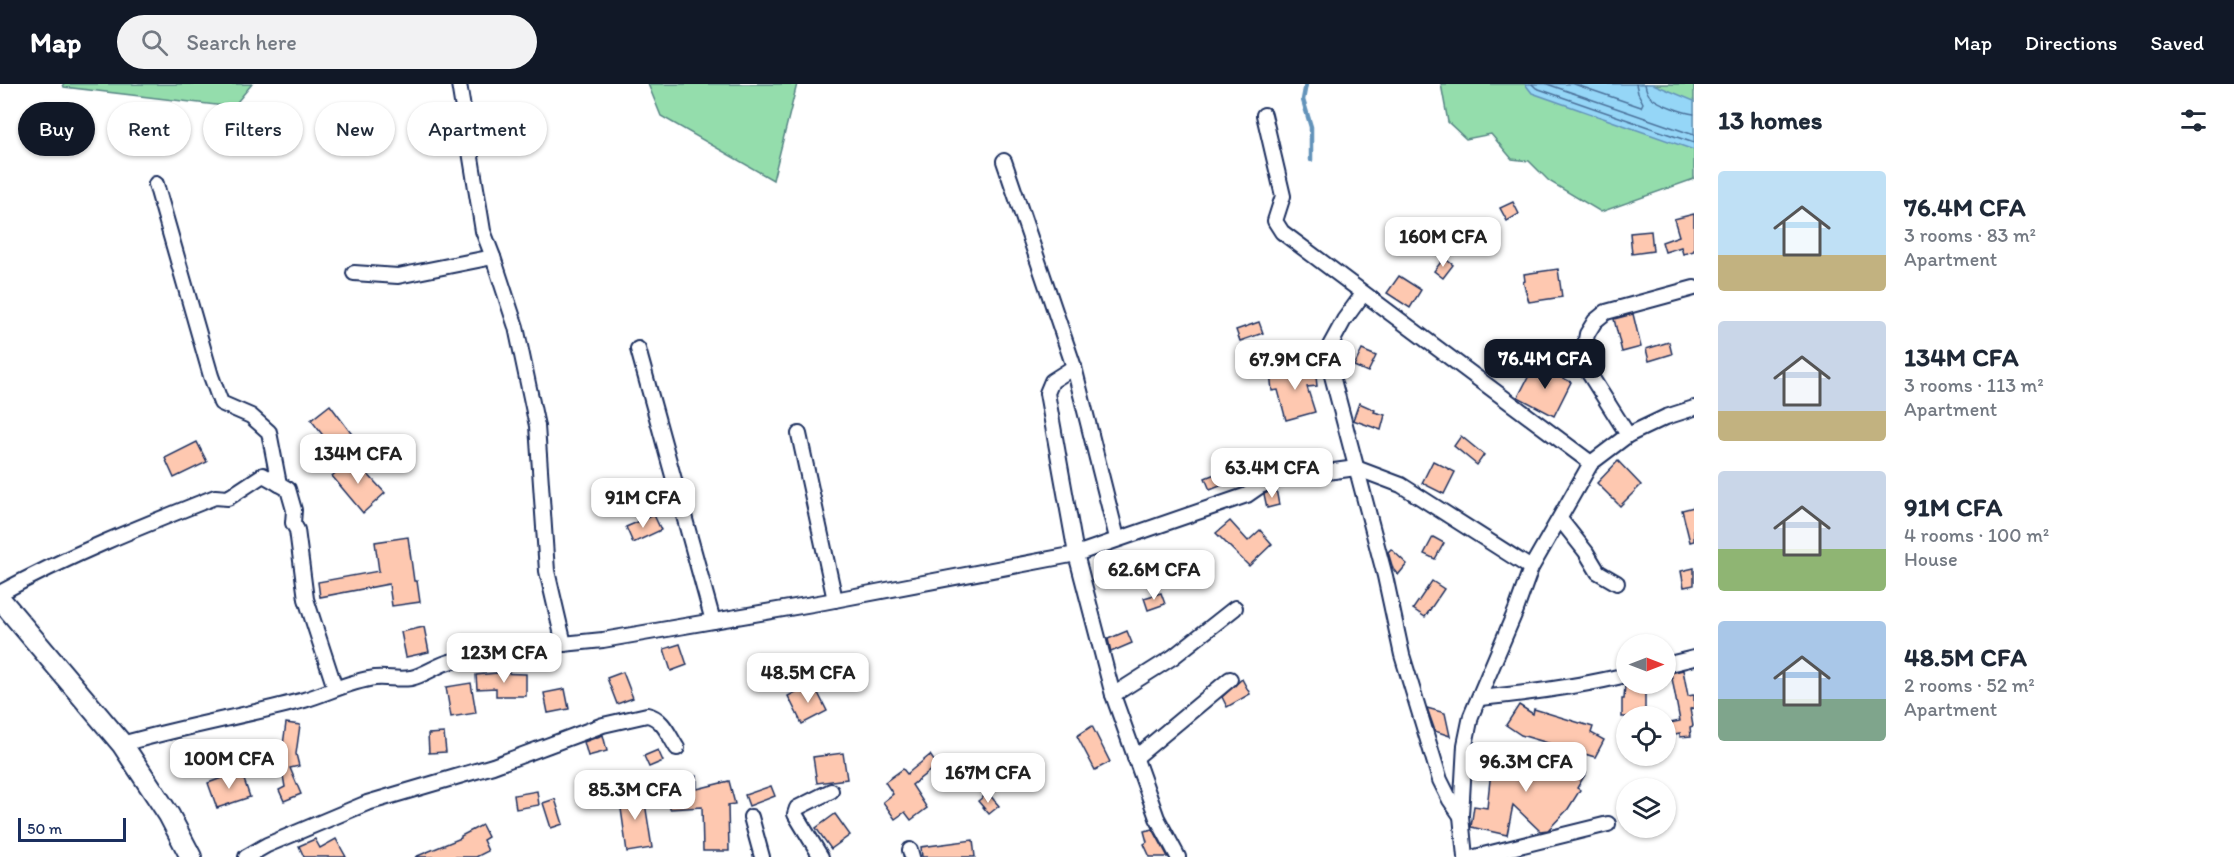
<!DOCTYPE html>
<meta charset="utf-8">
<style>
:root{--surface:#fff;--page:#f2f2f3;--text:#1f2937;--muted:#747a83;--accent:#111827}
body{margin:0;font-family:Itim,sans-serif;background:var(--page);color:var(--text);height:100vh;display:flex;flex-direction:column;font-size:22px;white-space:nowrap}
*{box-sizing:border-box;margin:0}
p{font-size:20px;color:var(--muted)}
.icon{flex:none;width:33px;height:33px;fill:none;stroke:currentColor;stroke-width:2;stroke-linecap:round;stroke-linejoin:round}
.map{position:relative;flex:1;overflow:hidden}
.details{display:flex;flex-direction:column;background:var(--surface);width:540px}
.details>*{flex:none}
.hud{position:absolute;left:18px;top:18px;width:570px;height:54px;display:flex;gap:12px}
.needle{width:39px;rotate:90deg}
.buttons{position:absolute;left:1616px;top:550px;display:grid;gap:12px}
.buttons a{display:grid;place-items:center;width:60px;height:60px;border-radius:50%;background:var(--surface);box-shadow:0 2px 4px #0004;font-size:30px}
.scale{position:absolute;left:18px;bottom:15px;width:108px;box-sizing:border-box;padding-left:6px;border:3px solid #1b2f5e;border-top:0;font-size:16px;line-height:21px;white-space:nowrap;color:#1b2f5e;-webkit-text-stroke:4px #fff;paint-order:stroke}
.price{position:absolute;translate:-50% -51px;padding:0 14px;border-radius:12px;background:#fff;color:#222;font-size:20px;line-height:39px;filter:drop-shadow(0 2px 3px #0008)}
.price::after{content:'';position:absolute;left:50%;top:36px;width:18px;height:14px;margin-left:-9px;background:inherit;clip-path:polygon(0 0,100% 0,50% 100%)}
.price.selected{background:var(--accent);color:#fff}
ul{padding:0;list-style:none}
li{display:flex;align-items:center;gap:18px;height:150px;padding:0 24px}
li span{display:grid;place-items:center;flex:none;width:168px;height:120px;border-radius:6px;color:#555}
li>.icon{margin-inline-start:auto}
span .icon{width:72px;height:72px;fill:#fffc;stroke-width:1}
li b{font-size:26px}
h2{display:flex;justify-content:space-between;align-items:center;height:72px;padding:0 24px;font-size:26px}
.chip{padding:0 21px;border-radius:27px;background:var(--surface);box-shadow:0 2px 4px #0004;font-size:21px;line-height:54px}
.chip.selected{background:var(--accent);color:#fff}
header{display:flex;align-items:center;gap:36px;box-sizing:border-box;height:84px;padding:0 30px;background:var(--accent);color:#fff}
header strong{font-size:28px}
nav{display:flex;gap:33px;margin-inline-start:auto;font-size:21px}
.search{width:420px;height:54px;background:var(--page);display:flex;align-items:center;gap:15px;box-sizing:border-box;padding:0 21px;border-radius:33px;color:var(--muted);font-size:22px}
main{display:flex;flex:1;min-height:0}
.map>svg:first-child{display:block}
</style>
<header>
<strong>Map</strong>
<div class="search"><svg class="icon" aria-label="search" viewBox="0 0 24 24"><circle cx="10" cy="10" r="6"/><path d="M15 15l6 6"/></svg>Search here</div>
<nav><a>Map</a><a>Directions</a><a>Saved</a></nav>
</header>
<main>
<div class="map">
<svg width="1694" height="773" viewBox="0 0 1694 773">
<rect width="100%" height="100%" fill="#fff"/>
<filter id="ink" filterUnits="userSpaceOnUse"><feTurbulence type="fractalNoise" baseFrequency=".0167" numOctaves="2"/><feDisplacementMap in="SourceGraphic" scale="12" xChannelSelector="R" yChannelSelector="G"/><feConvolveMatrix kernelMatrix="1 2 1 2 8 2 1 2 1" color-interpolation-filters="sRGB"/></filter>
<g filter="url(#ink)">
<g fill="#94ddac" stroke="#588685" stroke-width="1.5">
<path d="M63 0H252L233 23 64 3Z"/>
<path d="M648 0H797L773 96 661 32Z"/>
<path d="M1441 0H1694V95L1601 128 1549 97 1529 77 1512 75 1491 50 1466 55 1448 38Z"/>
</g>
<path fill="#95d6f7" stroke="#6493ba" stroke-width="1.5" d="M1525 0H1653L1694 17V66L1532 9Z"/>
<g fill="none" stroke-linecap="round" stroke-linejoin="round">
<g stroke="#4c729b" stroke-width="1.5">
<path d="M1532 0 1536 4 1694 59"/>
<path d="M1547 0 1694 51"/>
<path d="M1574 0 1641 23 1643 19 1638 9 1636 0"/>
<path d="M1645 0C1646 6 1647 10 1651 13 1659 20 1684 29 1694 30"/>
</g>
<path stroke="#6493ba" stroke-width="4.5" d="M1306 0 1303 16 1311 43V76"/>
</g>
<g fill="#fec8b0" stroke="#1b2f5e" stroke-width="1.5">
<path d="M1513 118 1519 130 1507 137 1500 124Z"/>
<path d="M1694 130V167L1683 170 1681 163 1665 168 1662 158 1679 152 1674 135Z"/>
<path d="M1651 147 1653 167 1632 170 1630 149Z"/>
<path d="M1444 174 1453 181 1443 194 1434 187Z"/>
<path d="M1558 185 1562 213 1529 218 1523 198 1525 197 1524 190Z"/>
<path d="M1399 192 1421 206 1410 224 1387 209Z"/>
<path d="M1633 230 1641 263 1622 268 1614 235Z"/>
<path d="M1259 238 1263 249 1240 257 1236 246Z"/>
<path d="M1669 258 1672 270 1649 277 1646 265Z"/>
<path d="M1362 266 1376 272 1368 288 1354 282Z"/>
<path d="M1535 280 1571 298 1554 332 1518 313Z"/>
<path d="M1315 283 1317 302 1307 303 1315 328 1286 336 1278 306 1272 307 1270 288Z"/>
<path d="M1359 319 1375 326 1374 328 1385 331 1381 346 1353 336Z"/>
<path d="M330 321 354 353 335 367 311 336Z"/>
<path d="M1461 352 1484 371 1477 381 1454 362Z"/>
<path d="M197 358 207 378 174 394 165 374Z"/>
<path d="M352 373 385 409 363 429 332 392Z"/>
<path d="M1433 377 1455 388 1444 410 1422 399Z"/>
<path d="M1618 377 1641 401 1620 422 1597 399Z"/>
<path d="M1230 384 1235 396 1210 406 1205 394Z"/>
<path d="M1276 405 1279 421 1267 424 1264 410Z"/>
<path d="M1694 423V457L1690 458 1682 426Z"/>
<path d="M654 431 661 446 633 459 626 443Z"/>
<path d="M1230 437 1248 457 1260 446 1272 460 1249 482 1216 449Z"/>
<path d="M408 453 414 497H417L420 518 392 522 389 500 320 513 318 498 379 487 375 458Z"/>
<path d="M1433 453 1444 459 1435 475 1424 470Z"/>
<path d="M1391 465 1407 480 1398 491 1393 485 1388 468Z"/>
<path d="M1694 484V501L1684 503 1681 487Z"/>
<path d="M1432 497 1444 505 1425 533 1413 525Z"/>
<path d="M1161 509 1165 520 1148 526 1144 514Z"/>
<path d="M424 543 429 568 406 573 401 548Z"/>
<path d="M1127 547 1132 559 1111 568 1108 555Z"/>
<path d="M680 560 687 581 671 587 664 565Z"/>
<path d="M1683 586 1688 612 1694 611V624L1690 625 1693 642 1690 643 1691 652 1680 653V649L1665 652V640L1680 637 1671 589Z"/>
<path d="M623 588 633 614 617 620 607 594Z"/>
<path d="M497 589 526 590V612H496V604L477 605 476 591Z"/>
<path d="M1242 595 1250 610 1227 623 1222 613Z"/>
<path d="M471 599 476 629 451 633 446 603Z"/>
<path d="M813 599 827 627 802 640 788 612Z"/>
<path d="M1625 600H1645V633H1622V615H1624Z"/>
<path d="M565 605 569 625 548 629 544 609Z"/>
<path d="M1519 621 1533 630 1534 625 1593 643 1591 649 1604 656 1595 673 1521 651 1506 641Z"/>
<path d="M1427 624 1445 629 1450 652 1435 647Z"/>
<path d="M286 639 300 641 296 670 299 682 290 684 301 710 284 717 279 706 285 703 279 669 282 668Z"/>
<path d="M1092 642 1110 678 1095 686 1077 652Z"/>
<path d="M444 649 446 668 429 669 428 650Z"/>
<path d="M603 651 607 667 588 672 584 658Z"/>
<path d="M658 666 663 677 649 683 644 672Z"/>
<path d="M1493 667 1586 689 1577 704 1580 706 1568 725 1548 746 1540 747 1513 721 1507 751 1471 743 1474 722 1487 724 1491 687 1487 686Z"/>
<path d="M843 669 847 695 817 699 813 673Z"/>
<path d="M930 671 937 681 912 701 927 724 911 736 905 728 895 735 883 718 893 710 885 698 903 685 907 690Z"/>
<path d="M986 673 993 689 979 696 971 680Z"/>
<path d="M961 675 971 689 960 697 950 682Z"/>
<path d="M241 687 250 713 217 724 208 699Z"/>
<path d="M697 692V705L729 697 735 720 728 721 729 767H703L702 723 670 725 668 694Z"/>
<path d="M771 702 775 712 749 722 745 711Z"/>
<path d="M643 706 652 764 627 768 619 710Z"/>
<path d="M537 707 539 721 516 725 514 711Z"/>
<path d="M988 709 999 722 989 730 978 717Z"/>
<path d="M555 715 563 740 551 744 543 719Z"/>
<path d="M835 730 850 751 831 765 816 744Z"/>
<path d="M482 741 488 753 483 756 488 767 476 773H415L461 754V752Z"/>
<path d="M1153 745 1168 773H1150L1144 760 1147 758 1144 747Z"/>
<path d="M315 755 320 764 336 755 346 773H304L299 762Z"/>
<path d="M973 756 975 773H922L921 763Z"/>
</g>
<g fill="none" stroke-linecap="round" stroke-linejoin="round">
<g stroke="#1b2f5e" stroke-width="18">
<g id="street">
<path d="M459 0 483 147 493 173 516 243 537 342 547 487 564 560"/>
<path d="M1264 31 1283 112 1275 137 1282 148 1591 379"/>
<path d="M1004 77 1074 283 1117 454"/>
<path d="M156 100 211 292 221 319 251 332 269 348 279 400"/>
<path d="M354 189 398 192 493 173"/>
<path d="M1363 210 1344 236 1326 269 1385 492 1402 571 1440 696 1450 716 1461 732"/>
<path d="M638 265 713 537"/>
<path d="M1074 283 1052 297 1047 309 1076 470 1113 611 1157 734 1178 773"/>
<path d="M799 350 835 516"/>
<path d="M1628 351 1585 283 1584 267 1587 250 1595 237 1606 228 1694 204"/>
<path d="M1560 435 1586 468 1598 488 1617 499"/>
<path d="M0 509C69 471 142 442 215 413L228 414 263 391 288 405 294 426 293 439 297 446 306 515 335 604"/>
<path d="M1665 581 1694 574"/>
<path d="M1113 611 1173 573 1235 524"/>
<path d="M1480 614C1529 609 1578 603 1626 591"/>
<path d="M122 660C182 643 244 632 304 616 328 609 350 597 375 594 387 593 399 596 411 594 427 590 438 580 453 577L543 562 603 556 824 518 1076 470 1247 411 1260 402 1276 395 1356 384 1401 401 1531 484"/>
<path d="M1135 674 1230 595"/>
<path d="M751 733 762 773"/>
<path d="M910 766 912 773"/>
<path d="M246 773 267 761 367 719 493 682 603 641 647 631C663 634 669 652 677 664"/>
<path d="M821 773 795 730 797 724 831 707"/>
<path d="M1465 773 1461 732 1465 661 1471 632 1516 526 1531 484 1591 379 1628 351 1666 333 1694 324"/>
<path d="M1475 773 1608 740"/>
</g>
</g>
<g stroke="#1b2f5e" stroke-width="24">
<path id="secondary" d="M0 515 122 660 169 731 191 773"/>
</g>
<use href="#street" stroke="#fff" stroke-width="14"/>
<use href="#secondary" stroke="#fff" stroke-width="20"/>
</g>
</g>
</svg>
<div class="buttons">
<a><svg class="needle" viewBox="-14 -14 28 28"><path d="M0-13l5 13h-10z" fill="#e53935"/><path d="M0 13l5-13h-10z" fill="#747a83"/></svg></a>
<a><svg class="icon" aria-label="locate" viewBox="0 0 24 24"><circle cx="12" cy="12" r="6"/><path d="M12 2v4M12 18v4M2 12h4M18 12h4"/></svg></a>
<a><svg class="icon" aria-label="layers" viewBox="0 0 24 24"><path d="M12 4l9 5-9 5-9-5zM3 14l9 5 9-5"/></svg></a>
</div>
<div class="scale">50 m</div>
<b class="price" style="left:1443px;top:184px">160M CFA</b>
<b class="price selected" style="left:1545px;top:306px">76.4M CFA</b>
<b class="price" style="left:1295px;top:307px">67.9M CFA</b>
<b class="price" style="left:358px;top:401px">134M CFA</b>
<b class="price" style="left:1272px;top:415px">63.4M CFA</b>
<b class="price" style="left:643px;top:445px">91M CFA</b>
<b class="price" style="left:1154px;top:517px">62.6M CFA</b>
<b class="price" style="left:504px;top:600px">123M CFA</b>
<b class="price" style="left:808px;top:620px">48.5M CFA</b>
<b class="price" style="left:229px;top:706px">100M CFA</b>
<b class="price" style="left:1526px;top:709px">96.3M CFA</b>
<b class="price" style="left:988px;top:720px">167M CFA</b>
<b class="price" style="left:635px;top:737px">85.3M CFA</b>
<div class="hud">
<a class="chip selected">Buy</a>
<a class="chip">Rent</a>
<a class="chip">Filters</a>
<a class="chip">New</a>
<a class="chip">Apartment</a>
</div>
</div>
<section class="details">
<h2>13 homes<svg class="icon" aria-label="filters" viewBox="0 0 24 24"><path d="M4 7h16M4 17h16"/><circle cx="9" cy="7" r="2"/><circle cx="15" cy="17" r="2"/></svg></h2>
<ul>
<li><span style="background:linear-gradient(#bfe0f5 70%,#c2b280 0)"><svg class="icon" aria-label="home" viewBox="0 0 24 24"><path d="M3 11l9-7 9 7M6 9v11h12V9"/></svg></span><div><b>76.4M CFA</b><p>3 rooms · 83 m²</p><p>Apartment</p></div></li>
<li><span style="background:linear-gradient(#c9d6e8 75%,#c2b280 0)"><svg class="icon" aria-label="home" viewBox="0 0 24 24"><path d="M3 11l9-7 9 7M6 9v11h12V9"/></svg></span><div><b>134M CFA</b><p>3 rooms · 113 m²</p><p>Apartment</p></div></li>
<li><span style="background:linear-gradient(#c9d6e8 65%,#8fb573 0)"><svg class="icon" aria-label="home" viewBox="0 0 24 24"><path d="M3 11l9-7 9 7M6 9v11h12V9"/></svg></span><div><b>91M CFA</b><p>4 rooms · 100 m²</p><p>House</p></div></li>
<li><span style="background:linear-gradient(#a9c7e8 65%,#7fa58c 0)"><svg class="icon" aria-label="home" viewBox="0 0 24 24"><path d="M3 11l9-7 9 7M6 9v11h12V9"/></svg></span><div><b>48.5M CFA</b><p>2 rooms · 52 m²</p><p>Apartment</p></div></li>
</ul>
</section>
</main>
